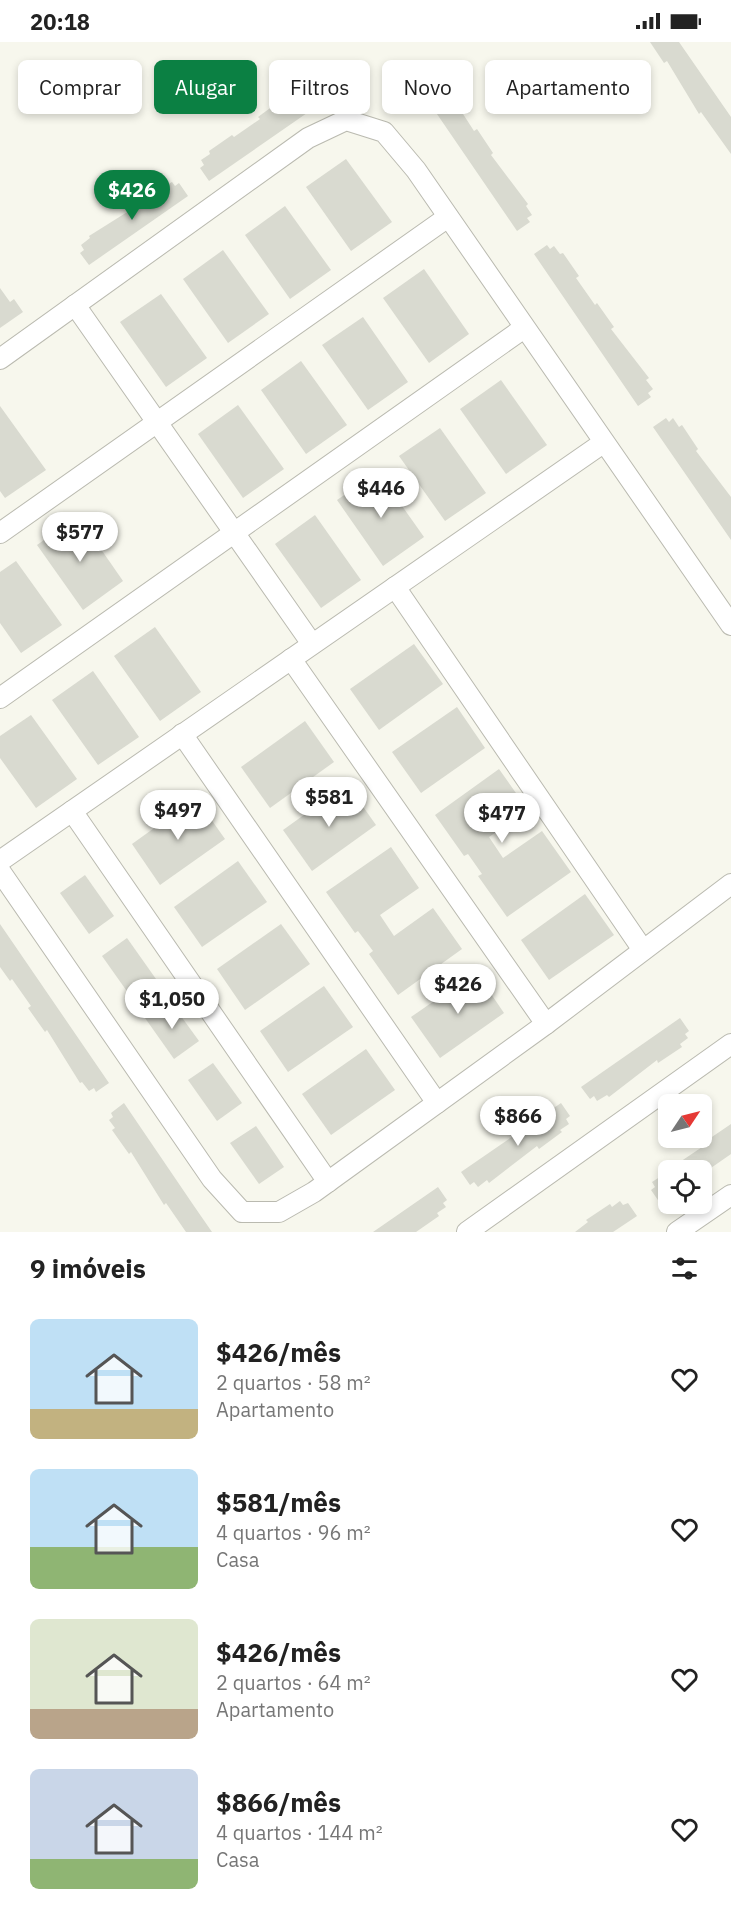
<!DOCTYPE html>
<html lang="pt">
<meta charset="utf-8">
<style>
:root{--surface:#fff;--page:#f6f6f6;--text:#222;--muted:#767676;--accent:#0b8043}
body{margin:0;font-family:"IBM Plex Sans",sans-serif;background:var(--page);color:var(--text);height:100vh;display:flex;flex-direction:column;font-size:22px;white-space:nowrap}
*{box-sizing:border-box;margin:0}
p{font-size:20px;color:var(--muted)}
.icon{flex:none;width:33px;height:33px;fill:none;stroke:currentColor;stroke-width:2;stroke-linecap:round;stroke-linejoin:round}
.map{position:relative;height:1190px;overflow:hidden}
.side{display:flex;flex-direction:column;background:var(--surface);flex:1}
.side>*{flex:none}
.top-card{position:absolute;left:18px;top:18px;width:696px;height:54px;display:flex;gap:12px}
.needle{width:39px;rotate:55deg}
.fabs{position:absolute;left:658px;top:1052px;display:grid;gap:12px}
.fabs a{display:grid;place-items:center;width:54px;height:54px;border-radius:9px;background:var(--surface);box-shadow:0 3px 9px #0003;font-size:30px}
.price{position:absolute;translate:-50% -51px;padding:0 14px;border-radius:21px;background:#fff;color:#222;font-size:20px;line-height:39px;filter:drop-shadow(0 2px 3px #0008)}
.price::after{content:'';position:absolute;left:50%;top:36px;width:18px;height:14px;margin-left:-9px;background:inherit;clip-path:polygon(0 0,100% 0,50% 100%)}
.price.current{background:var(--accent);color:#fff}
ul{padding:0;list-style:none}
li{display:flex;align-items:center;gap:18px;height:150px;padding:0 30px}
li span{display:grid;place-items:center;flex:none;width:168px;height:120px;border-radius:9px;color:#555}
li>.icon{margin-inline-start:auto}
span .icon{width:72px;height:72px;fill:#fffc;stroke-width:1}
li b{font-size:26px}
h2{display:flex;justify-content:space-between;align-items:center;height:72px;padding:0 30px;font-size:26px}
.pill{padding:0 21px;border-radius:9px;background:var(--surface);box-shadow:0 3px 9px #0003;font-size:21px;line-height:54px}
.pill.current{background:var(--accent);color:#fff}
.status{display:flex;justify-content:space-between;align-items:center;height:42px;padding:0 30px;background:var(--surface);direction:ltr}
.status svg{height:16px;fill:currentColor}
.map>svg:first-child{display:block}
</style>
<div class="status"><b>20:18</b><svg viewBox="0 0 49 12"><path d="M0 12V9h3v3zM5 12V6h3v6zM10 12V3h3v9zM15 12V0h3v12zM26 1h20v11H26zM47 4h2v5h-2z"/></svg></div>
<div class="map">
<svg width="731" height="1190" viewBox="0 0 731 1190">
<rect width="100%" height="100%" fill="#f7f7ed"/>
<g fill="#d9dad0">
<path d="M650 0H679L731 75V112L701 70 699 72 667 19 664 21Z"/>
<path d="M342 20 345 24 350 22 359 35 209 139 200 126 204 123 201 118 210 112 209 109 232 93 234 95 260 77 258 75 281 58 283 61 310 42 309 39 332 23 334 26Z"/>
<path d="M426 28 429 32 433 29 439 38 442 36 458 60 456 61 474 89 477 87 493 111 491 113 528 162 526 164 532 173 527 176 530 180 517 189 413 37Z"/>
<path d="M346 117 392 180 351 209 306 145Z"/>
<path d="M172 140 175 144 179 141 188 154 89 223 80 211 84 208 81 203 90 196 89 194 140 162 138 159 161 143 163 145Z"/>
<path d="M285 164 331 228 290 257 245 193Z"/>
<path d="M547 203 550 207 554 204 560 212 563 211 579 234 576 236 595 263 597 261 614 285 611 287 649 336 646 338 653 347 648 351 651 355 638 364 534 212Z"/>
<path d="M223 208 269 272 228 301 183 237Z"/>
<path d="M424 227 469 292 429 321 383 256Z"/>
<path d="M0 246 10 260 14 257 23 270 0 286Z"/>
<path d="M161 252 207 316 166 345 120 280Z"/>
<path d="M363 275 408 340 368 368 322 303Z"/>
<path d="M301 319 347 383 306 412 261 348Z"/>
<path d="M501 338 547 403 506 432 460 367Z"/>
<path d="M238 363 284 427 243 456 198 392Z"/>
<path d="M0 364 46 428 5 456 0 449Z"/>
<path d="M666 376 669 380 673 376 679 385 682 383 698 407 696 409 731 455V498L653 385Z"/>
<path d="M440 386 486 451 445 479 399 414Z"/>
<path d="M378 430 424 495 383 524 337 458Z"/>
<path d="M315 473 361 538 321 566 275 502Z"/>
<path d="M78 474 123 539 83 568 37 503Z"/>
<path d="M16 519 62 583 21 611 0 581V530Z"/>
<path d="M155 585 201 650 160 679 114 614Z"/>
<path d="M414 602 443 642 379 688 350 647Z"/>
<path d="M93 629 139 695 98 723 52 658Z"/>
<path d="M457 665 485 706 421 751 392 710Z"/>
<path d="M31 673 77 737 36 766 0 716V694Z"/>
<path d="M305 679 334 720 270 766 241 725Z"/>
<path d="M499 727 528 768 489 795 503 816 542 789 571 830 507 875 478 834 482 832 468 812 464 814 435 773Z"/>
<path d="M347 742 376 783 312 829 283 788Z"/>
<path d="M196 756 225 797 160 843 132 802Z"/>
<path d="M391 805 419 846 380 873 394 894 433 866 462 907 398 953 369 912 373 909 358 889 355 891 326 850Z"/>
<path d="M238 819 267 860 202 905 174 865Z"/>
<path d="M85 833 114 874 89 892 60 851Z"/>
<path d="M585 852 614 893 549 938 521 898Z"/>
<path d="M0 882 109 1041 96 1050 94 1046 89 1049 82 1040 80 1041 47 988 45 990 28 966 31 964 12 937 10 939 0 925Z"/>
<path d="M281 882 310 922 245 968 217 927Z"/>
<path d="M127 896 156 937 131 955 102 914Z"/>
<path d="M476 930 504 971 440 1016 411 975Z"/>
<path d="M324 944 353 985 288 1030 260 989Z"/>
<path d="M170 959 199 999 174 1017 145 976Z"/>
<path d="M680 976 689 989 685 992 688 996 680 1002 682 1005 658 1021 657 1018 609 1055 607 1053 597 1059 594 1054 590 1057 581 1045Z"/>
<path d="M366 1007 395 1048 331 1093 302 1052Z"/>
<path d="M213 1021 242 1061 217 1079 188 1038Z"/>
<path d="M124 1061 194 1164 212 1190H186L166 1161 164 1163 131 1110 129 1112 112 1088 115 1086 109 1078 113 1075 111 1071Z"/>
<path d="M561 1061 570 1074 566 1077 569 1082 560 1088 562 1090 539 1107 537 1104 489 1141 487 1138 478 1145 474 1140 470 1143 461 1130Z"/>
<path d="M731 1082V1112L708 1128H668L711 1099 709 1097Z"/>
<path d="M256 1084 284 1125 259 1142 230 1101Z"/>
<path d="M669 1129V1167L664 1158 660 1161 651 1148 655 1145 652 1140Z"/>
<path d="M438 1145 447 1158 443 1161 446 1165 437 1171 439 1174 416 1190H373Z"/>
<path d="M620 1159 623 1163 628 1161 637 1174 613 1190H575L588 1180 586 1178 610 1162 612 1165Z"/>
</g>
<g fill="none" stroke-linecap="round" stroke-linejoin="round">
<g stroke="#babab0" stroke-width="22">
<g id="minor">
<path d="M75 263 312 602"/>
<path d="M0 317 308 96 346 78 384 90 416 128 731 583"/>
<path d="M0 491 448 175"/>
<path d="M395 545 643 908"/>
<path d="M291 617 546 982"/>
<path d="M0 656 524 286"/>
<path d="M182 692 437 1061"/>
<path d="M72 769 328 1140"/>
<path d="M0 819 603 401"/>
<path d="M0 829 212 1137 242 1170H279L314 1150 546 982 731 842"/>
<path d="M467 1190 731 1002"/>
<path d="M677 1190 731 1153"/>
</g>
</g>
<use href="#minor" stroke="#fff" stroke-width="20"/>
</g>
</svg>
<div class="fabs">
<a><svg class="needle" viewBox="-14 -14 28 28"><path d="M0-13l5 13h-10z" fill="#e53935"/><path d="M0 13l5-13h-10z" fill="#767676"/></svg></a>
<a><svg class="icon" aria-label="locate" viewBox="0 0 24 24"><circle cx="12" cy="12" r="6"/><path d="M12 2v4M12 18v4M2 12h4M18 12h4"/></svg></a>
</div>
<b class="price current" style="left:132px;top:179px">$426</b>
<b class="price" style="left:381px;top:477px">$446</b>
<b class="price" style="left:80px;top:521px">$577</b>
<b class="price" style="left:329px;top:786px">$581</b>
<b class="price" style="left:178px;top:799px">$497</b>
<b class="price" style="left:502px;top:802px">$477</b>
<b class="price" style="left:458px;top:973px">$426</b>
<b class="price" style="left:172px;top:988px">$1,050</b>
<b class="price" style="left:518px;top:1105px">$866</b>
<div class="top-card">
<a class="pill">Comprar</a>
<a class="pill current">Alugar</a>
<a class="pill">Filtros</a>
<a class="pill">Novo</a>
<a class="pill">Apartamento</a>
</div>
</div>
<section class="side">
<h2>9 imóveis<svg class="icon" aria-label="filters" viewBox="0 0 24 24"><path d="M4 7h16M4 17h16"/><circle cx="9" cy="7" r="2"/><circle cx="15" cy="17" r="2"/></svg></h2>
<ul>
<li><span style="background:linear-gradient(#bfe0f5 75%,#c2b280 0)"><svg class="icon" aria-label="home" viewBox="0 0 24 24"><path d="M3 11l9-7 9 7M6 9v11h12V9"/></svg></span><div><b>$426/mês</b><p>2 quartos · 58 m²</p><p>Apartamento</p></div><svg class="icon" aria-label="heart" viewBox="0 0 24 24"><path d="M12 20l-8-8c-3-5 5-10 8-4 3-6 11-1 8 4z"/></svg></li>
<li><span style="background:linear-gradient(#bfe0f5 65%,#8fb573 0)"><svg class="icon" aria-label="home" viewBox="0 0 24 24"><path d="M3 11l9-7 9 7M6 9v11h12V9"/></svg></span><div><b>$581/mês</b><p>4 quartos · 96 m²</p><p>Casa</p></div><svg class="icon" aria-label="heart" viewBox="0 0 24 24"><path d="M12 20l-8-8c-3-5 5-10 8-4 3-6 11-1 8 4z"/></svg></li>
<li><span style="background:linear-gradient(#dfe7d0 75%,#b9a48a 0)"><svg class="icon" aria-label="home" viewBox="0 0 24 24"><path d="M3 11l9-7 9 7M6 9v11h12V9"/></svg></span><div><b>$426/mês</b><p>2 quartos · 64 m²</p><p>Apartamento</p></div><svg class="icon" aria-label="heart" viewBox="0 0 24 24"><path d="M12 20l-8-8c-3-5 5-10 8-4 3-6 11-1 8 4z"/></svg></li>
<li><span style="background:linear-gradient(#c9d6e8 75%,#8fb573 0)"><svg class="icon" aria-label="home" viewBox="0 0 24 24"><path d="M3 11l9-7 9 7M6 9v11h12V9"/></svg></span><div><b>$866/mês</b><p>4 quartos · 144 m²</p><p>Casa</p></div><svg class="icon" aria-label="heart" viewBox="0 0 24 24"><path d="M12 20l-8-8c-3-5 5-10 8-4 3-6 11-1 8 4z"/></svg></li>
</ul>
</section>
